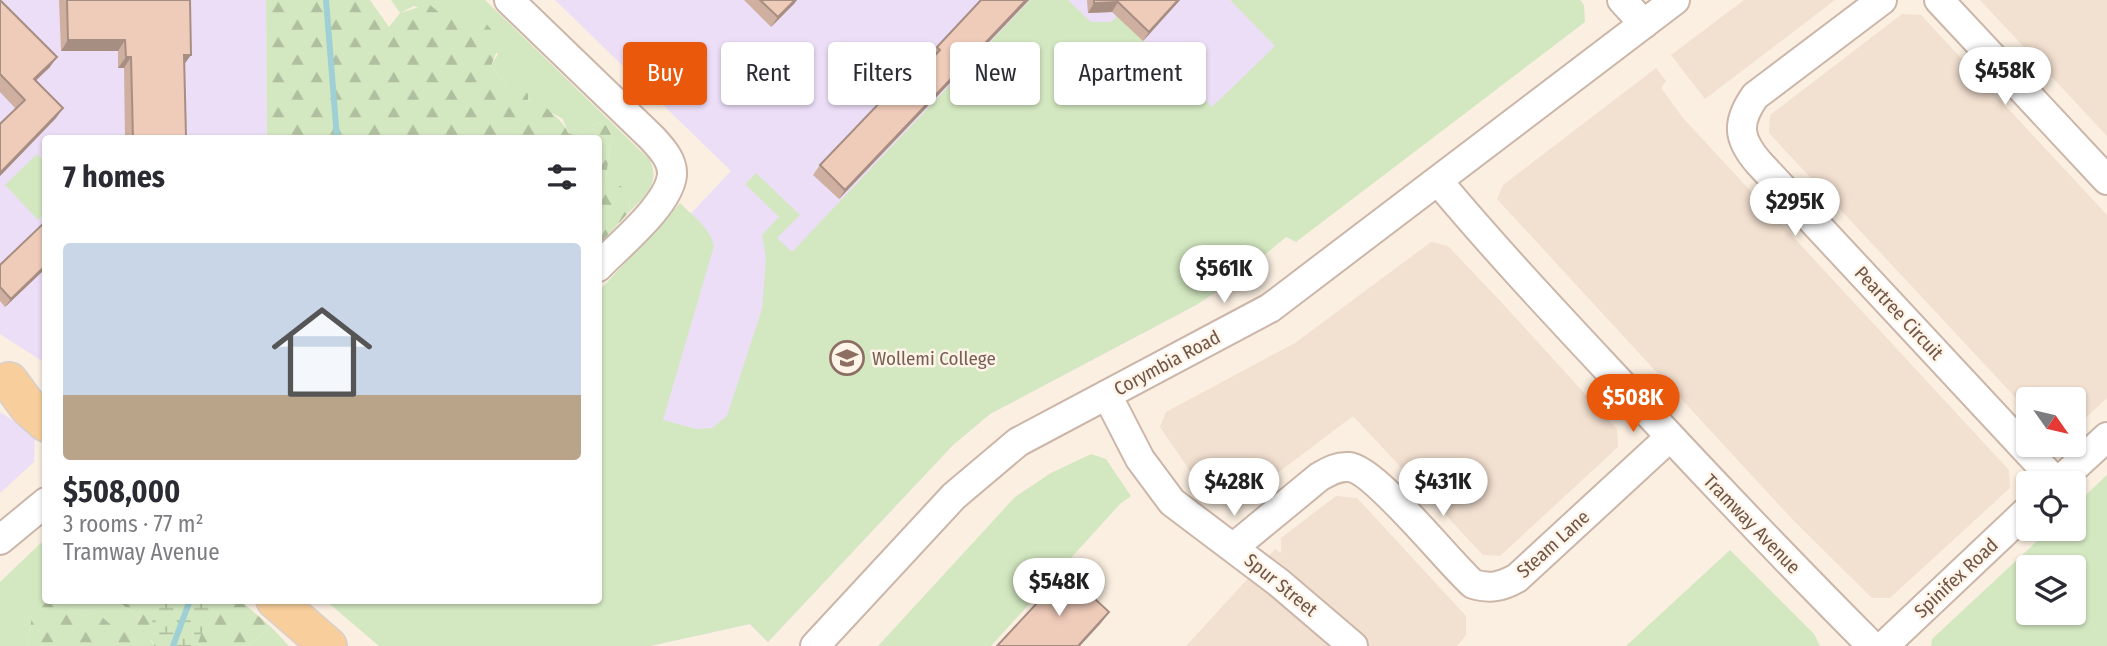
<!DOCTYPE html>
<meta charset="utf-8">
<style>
:root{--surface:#fff;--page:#f2f2f3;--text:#2b2b33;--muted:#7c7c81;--line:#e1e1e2;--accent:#ea580c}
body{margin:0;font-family:"Fira Sans Condensed",sans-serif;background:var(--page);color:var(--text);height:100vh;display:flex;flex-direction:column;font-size:26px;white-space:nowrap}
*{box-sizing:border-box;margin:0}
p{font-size:23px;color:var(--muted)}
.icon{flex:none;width:38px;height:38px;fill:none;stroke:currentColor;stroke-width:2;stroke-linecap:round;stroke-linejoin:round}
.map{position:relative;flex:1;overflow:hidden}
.panel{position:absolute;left:42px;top:135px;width:560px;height:469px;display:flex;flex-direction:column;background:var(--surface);border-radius:7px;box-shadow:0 2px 5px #0004}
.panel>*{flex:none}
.banner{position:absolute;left:623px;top:42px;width:665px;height:63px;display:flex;gap:14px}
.needle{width:46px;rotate:124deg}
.fabs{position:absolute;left:2016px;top:387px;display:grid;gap:14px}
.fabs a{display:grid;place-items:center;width:70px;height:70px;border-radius:7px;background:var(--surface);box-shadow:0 2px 5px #0004;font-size:35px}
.price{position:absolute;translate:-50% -60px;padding:0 16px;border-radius:24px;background:#fff;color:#222;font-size:23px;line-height:46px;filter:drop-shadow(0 2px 4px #0008)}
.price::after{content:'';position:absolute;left:50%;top:42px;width:21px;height:16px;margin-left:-10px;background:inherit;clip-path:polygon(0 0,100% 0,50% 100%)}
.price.on{background:var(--accent);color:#fff}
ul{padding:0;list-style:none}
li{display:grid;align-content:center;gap:14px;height:371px;padding:0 21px}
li+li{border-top:2px solid var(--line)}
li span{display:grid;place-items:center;height:217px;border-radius:7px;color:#555}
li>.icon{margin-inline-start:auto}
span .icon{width:126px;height:126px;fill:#fffc;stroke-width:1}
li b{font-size:30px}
h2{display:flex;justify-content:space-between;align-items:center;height:84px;padding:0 21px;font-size:30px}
.tag{padding:0 24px;border-radius:7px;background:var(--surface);box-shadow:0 2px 5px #0004;font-size:24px;line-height:63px}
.tag.on{background:var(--accent);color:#fff}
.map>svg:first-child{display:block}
</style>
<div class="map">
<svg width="2107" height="646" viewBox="0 0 2107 646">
<defs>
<pattern id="forest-firs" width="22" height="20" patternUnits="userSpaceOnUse" patternTransform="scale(1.75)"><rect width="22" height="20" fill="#d3e8c1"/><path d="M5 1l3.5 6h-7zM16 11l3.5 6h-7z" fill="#b0bf9f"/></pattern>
<pattern id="wetland-marsh" width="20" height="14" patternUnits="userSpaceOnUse" patternTransform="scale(1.75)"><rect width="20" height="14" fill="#d3e8c1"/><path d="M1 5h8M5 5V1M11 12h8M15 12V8" fill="none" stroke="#b0bf9f"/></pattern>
</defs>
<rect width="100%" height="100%" fill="#fbefe1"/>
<g fill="#f2e0d0">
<path d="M1744 0H1835L1705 99 1671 55Z"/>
<path d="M1980 0H2107V136Z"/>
<path d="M1902 14 1921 15 2107 215V398L2074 429V399H2028V411L1769 133 1770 115Z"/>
<path d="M1656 68 1666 81 1661 88 1683 118 2009 470 2010 488 1890 598H1872L1793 520 1497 199 1503 185Z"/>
<path d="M1431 242 1448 246 1502 303 1617 429 1618 447 1500 556 1483 555 1353 416 1243 499 1222 500 1192 474 1160 427 1166 412 1295 343Z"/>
<path d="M1336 496 1357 498 1466 616V635L1457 646H1186L1275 549 1281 553V538Z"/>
</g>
<g fill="#ecdef7">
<path d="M0 0H266L267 138H46L45 363 0 334Z"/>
<path d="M555 0H1230L1372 143 1240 276 1196 305 990 414 953 445 768 642 750 624 650 646 598 600 599 311 731 171Z"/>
<path d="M0 412 35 435 34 462 0 493Z"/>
</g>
<g fill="#d3e8c1" fill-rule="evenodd">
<path d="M391 0H485L650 160C660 183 647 195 630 211L629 197 605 184 612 136 606 125 597 123 577 136 568 133 563 119 508 88 491 66 498 54 446 18 414 6 400 13Z"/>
<path d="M1030 0H1068L1091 22H1111L1117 16 1212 107 1275 46 1230 0H1580L1584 5 1585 22 1296 242 1286 237 1240 276 1196 305 990 414 953 445 768 642 750 624 650 646H379L325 600H598L599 291 680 203C693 216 710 228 714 246L663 420 696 429 712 428 727 416 762 309 766 258 762 235 779 217 745 184 756 173 800 215 777 238 792 252Z"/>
<path d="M37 154 46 163 45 212 38 220 5 185Z"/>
<path d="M1091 454 1106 459 1131 496 1120 504 991 646H878L1015 497 1051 473Z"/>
<path d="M2107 475V646H1931L1932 639 2050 529 2074 528V506ZM2028 567H2074V612H2028Z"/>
<path d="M45 539 46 600H117L139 618 117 632 94 610 75 611 49 601 32 616 27 646H0V582Z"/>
<path d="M1730 550 1814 634 1820 646H1626Z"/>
<path d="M271 627 289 646H247Z"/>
</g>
<g fill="url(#forest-firs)">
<path d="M266 0H370L389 27 400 13 429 4 446 18C469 2 489 22 500 43L491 66 508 88 521 87 528 94V100L543 102C550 115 562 118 568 133L577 136 597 123 606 125 612 136 605 184 621 186 629 197 630 211 599 245 598 138H267Z"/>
<path d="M49 600 75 611 94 610 118 631 139 618 117 600H240L271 627 247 646H177L151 640 154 646H27L32 616Z"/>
</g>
<path fill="url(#wetland-marsh)" d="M159 600H213L197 646H154C147 632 154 614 159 600Z"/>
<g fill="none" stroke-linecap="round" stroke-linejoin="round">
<g stroke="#9ed0d5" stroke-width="6">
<path d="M326 0 337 138"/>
<path d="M173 646 190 600"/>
</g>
<g stroke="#cbb6a9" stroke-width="32">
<g id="minor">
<path d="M509 0 652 138C661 148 673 160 672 175 669 205 619 245 598 267"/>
<path d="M1622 0 1644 24"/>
<path d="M1882 0 1755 96C1736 123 1738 139 1759 163L2057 483"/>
<path d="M1939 0 2107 180"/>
<path d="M1438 181C1494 248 1553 311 1612 374 1697 466 1783 557 1872 646"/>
<path d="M1107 395 1140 459 1172 502 1278 582 1353 646"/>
<path d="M2057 483 2107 437"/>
<path d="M0 540 46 502"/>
<path d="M1234 547 1319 477C1328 472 1337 466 1349 467 1375 469 1448 562 1473 584 1490 589 1501 587 1517 578L1670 437"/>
<path d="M815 646 954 496 1018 442 1270 308 1675 0"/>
<path d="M1884 646 2028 510"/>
</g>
</g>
<g stroke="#d7cfcc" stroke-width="40">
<g id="major">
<path d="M9 381 29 408 46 423"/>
<path d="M275 600 328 646"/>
</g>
</g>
<use href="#minor" stroke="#fff" stroke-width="28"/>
<use href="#major" stroke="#f8cf9c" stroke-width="37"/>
</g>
<g fill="#ceafa0">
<path d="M0 0 50 67 36 80 63 108 56 118 0 176V124L16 109 0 92Z"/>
<path d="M59 0H190L191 55 184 64 186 136 184 138H125L124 68H118V51H61Z"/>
<path d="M744 0H797L771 27Z"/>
<path d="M981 0H1029L839 199 813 175 820 165 892 101 933 58 930 56 937 47Z"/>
<path d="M1087 0H1180L1143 41 1112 12 1088 13Z"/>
<path d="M46 221V268L5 307 0 301V265Z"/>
</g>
<g fill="#a78e82">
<path d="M795 0H797L794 4 771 27 778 17Z"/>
<path d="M1026 0H1029L839 199 845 190Z"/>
<path d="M1178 0H1180L1143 41 1149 32Z"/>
<path d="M1118 2 1112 12 1088 13 1094 3Z"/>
<path d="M68 40H125L118 51H61Z"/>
<path d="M184 55H191L183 66Z"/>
<path d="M57 57 50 67 27 89 34 79Z"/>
<path d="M126 57H131L124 68H118Z"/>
<path d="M63 108 56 118 0 176V173Z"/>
<path d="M186 136 184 138H133Z"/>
<path d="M46 265V268L5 307 11 299Z"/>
<path d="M1109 612 1101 623 1080 646H1078Z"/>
</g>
<g fill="#efcbba" stroke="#a78e82" stroke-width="2">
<path d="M0 0 57 57 34 79 63 108 0 173V124L25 100 0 74Z"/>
<path d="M67 0H190L191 55H184L186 136 133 138 131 57H126L125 40H68Z"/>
<path d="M760 0H795L778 17Z"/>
<path d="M981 0H1026L845 190 820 165 886 96 892 101 940 50 937 47Z"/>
<path d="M1094 0H1178L1149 32 1118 2 1094 3Z"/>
<path d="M46 221V265L11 299 0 287V265Z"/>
<path d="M1066 572 1109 612 1078 646H997Z"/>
</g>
<defs>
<g id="school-ring" transform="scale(1.75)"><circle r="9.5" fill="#fef4e7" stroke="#8d6e63" stroke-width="1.5"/><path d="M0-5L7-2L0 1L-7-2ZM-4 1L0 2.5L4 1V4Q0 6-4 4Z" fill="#8d6e63"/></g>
</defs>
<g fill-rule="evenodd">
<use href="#school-ring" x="847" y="358"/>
</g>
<g text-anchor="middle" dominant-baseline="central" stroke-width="5" stroke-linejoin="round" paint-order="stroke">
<g font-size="19" fill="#715549" stroke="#fef4e7">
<text transform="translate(1899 313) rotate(47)">Peartree Circuit</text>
<text transform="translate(1167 363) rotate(-28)">Corymbia Road</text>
<text transform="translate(1752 524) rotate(46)">Tramway Avenue</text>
<text transform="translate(1553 544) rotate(-42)">Steam Lane</text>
<text transform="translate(1956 578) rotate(-43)">Spinifex Road</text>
<text transform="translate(1281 585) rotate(39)">Spur Street</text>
</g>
<g font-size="19" fill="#785e54" stroke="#fef4e7" text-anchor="start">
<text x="872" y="358">Wollemi College</text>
</g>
</g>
</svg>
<div class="fabs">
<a><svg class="needle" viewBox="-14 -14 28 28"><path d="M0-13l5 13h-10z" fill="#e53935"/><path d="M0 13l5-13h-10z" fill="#7c7c81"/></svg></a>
<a><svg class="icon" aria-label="locate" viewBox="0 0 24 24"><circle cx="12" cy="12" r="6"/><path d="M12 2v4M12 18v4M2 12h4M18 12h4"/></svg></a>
<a><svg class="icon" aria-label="layers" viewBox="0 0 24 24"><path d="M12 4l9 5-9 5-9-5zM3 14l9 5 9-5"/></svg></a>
</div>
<b class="price" style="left:2005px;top:107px">$458K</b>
<b class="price" style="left:1795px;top:238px">$295K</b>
<b class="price" style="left:1224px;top:305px">$561K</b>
<b class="price on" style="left:1633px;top:434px">$508K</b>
<b class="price" style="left:1234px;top:518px">$428K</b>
<b class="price" style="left:1443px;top:518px">$431K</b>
<b class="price" style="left:1059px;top:618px">$548K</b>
<div class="banner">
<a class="tag on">Buy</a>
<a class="tag">Rent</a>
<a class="tag">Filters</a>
<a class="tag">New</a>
<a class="tag">Apartment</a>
</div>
<section class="panel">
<h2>7 homes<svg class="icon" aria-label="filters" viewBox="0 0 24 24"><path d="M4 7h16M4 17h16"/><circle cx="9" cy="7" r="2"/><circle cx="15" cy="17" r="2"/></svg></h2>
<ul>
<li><span style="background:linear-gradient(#c9d6e8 70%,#b9a48a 0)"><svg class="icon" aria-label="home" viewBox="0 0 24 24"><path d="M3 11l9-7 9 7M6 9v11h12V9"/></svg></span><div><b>$508,000</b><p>3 rooms · 77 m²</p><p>Tramway Avenue</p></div></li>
</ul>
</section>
</div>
